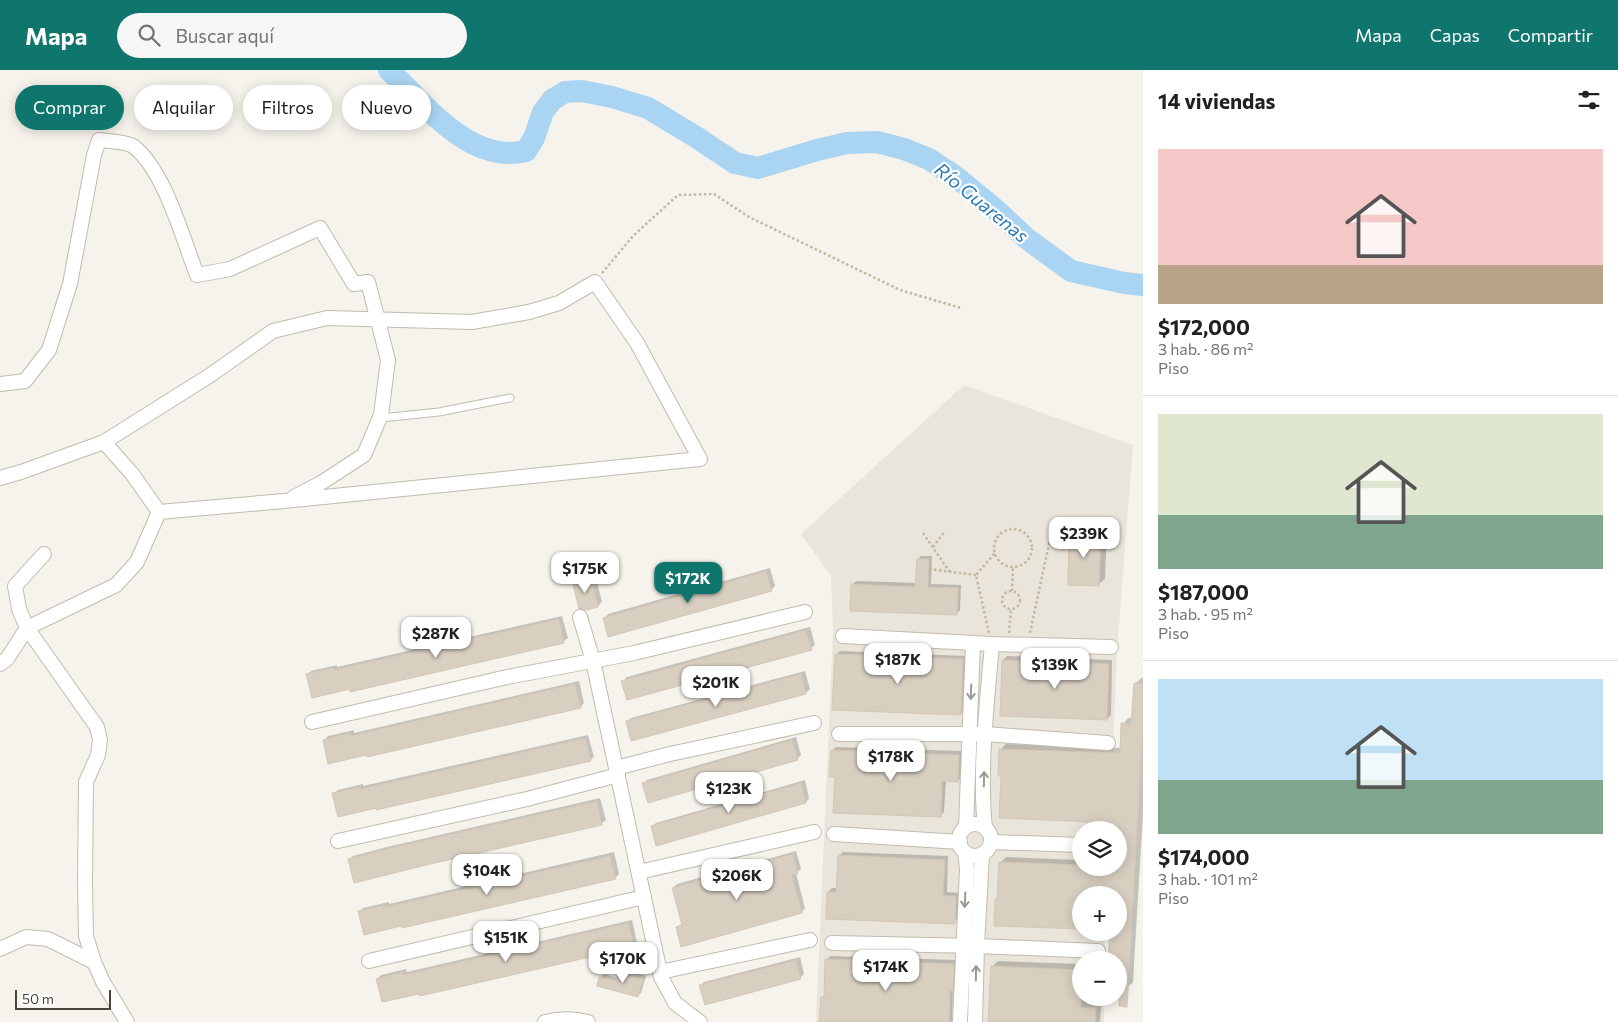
<!DOCTYPE html>
<html lang="es">
<meta charset="utf-8">
<style>
:root{--surface:#fff;--page:#f6f6f6;--text:#202124;--muted:#757577;--line:#e0e0e0;--accent:#0f766e}
body{margin:0;font-family:Commissioner,sans-serif;background:var(--page);color:var(--text);height:100vh;display:flex;flex-direction:column;font-size:19px;white-space:nowrap}
*{box-sizing:border-box;margin:0}
p{font-size:16px;color:var(--muted)}
.icon{flex:none;width:28px;height:28px;fill:none;stroke:currentColor;stroke-width:2;stroke-linecap:round;stroke-linejoin:round}
.map{position:relative;flex:1;overflow:hidden}
.details{display:flex;flex-direction:column;background:var(--surface);width:475px}
.details>*{flex:none}
.hud{position:absolute;left:15px;top:15px;width:475px;height:45px;display:flex;gap:10px}
.controls{position:absolute;left:1072px;top:751px;display:grid;gap:10px}
.controls a{display:grid;place-items:center;width:55px;height:55px;border-radius:50%;background:var(--surface);box-shadow:0 2px 12px #0003;font-size:25px}
.scale{position:absolute;left:15px;bottom:12px;width:96px;box-sizing:border-box;padding-left:5px;border:2px solid #4b4439;border-top:0;font-size:14px;line-height:18px;white-space:nowrap;color:#4b4439;-webkit-text-stroke:4px #fff;paint-order:stroke}
.price{position:absolute;translate:-50% -42px;padding:0 11px;border-radius:10px;background:#fff;color:#222;font-size:16px;line-height:32px;filter:drop-shadow(0 1px 2px #0008)}
.price::after{content:'';position:absolute;left:50%;top:30px;width:15px;height:11px;margin-left:-8px;background:inherit;clip-path:polygon(0 0,100% 0,50% 100%)}
.price.on{background:var(--accent);color:#fff}
ul{padding:0;list-style:none}
li{display:grid;align-content:center;gap:10px;height:265px;padding:0 15px}
li+li{border-top:1px solid var(--line)}
li span{display:grid;place-items:center;height:155px;border-radius:0px;color:#555}
li>.icon{margin-inline-start:auto}
span .icon{width:90px;height:90px;fill:#fffc;stroke-width:1}
li b{font-size:21px}
h2{display:flex;justify-content:space-between;align-items:center;height:60px;padding:0 15px;font-size:21px}
.tag{padding:0 18px;border-radius:22px;background:var(--surface);box-shadow:0 2px 12px #0003;font-size:18px;line-height:45px}
.tag.on{background:var(--accent);color:#fff}
header{display:flex;align-items:center;gap:30px;box-sizing:border-box;height:70px;padding:0 25px;background:var(--accent);color:#fff}
header strong{font-size:24px}
nav{display:flex;gap:28px;margin-inline-start:auto;font-size:18px}
.search{width:350px;height:45px;background:var(--page);display:flex;align-items:center;gap:12px;box-sizing:border-box;padding:0 18px;border-radius:28px;color:var(--muted);font-size:19px}
main{display:flex;flex:1;min-height:0}
.map>svg:first-child{display:block}
</style>
<header>
<strong>Mapa</strong>
<div class="search"><svg class="icon" aria-label="search" viewBox="0 0 24 24"><circle cx="10" cy="10" r="6"/><path d="M15 15l6 6"/></svg>Buscar aquí</div>
<nav><a>Mapa</a><a>Capas</a><a>Compartir</a></nav>
</header>
<main>
<div class="map">
<svg width="1143" height="952" viewBox="0 0 1143 952">
<rect width="100%" height="100%" fill="#f6f3ec"/>
<path fill="#eae5da" d="M964 315 1133 375 1117 579 1110 760H1081V798H1108L1107 825H1081V862L1105 863 1104 890H1081V928H1104V952H816L833 562 831 506 801 464Z"/>
<g fill="#0003">
<path d="M1077 456 1107 457 1105 509 1098 515 1071 462Z"/>
<path d="M921 486H932L931 514 961 515 960 540 957 544 852 515 856 511 917 513 918 489Z"/>
<path d="M770 498 775 516 771 520 604 548 608 544Z"/>
<path d="M595 503 602 532 598 536 574 511 578 508Z"/>
<path d="M562 546 568 568 564 571 351 620 350 618 308 605 311 601 337 595V597Z"/>
<path d="M810 557 815 575 811 578 623 611 627 607Z"/>
<path d="M840 581 967 586 964 640 960 644 836 585Z"/>
<path d="M1007 586 1112 590 1111 645 1107 649 1003 590Z"/>
<path d="M805 601 810 619 806 623 632 670 627 652 631 648Z"/>
<path d="M1141 608H1143V744L1133 912 1127 918H1119V890H1109L1119 862V825H1081V858L995 855 996 829 999 827 1000 793 1006 787 1081 790V798H1119V760H1116L1117 752 1002 705 1000 680 1006 674 1121 678 1123 654 1128 648H1133L1135 614Z"/>
<path d="M579 611 584 633 580 637 324 670 328 666 354 660V663Z"/>
<path d="M588 665 594 687 590 690 376 737 334 724 338 720 363 714V716Z"/>
<path d="M796 667 801 685 797 689 644 714 647 710Z"/>
<path d="M836 677 963 681 962 707 958 711 946 710 944 742 940 746 836 706 832 681Z"/>
<path d="M805 710 809 728 806 732 652 756 656 753Z"/>
<path d="M600 728 606 750 602 753 354 812 349 790 353 786 387 777Z"/>
<path d="M796 781 801 799 796 803 805 838 802 842 677 857 683 853 673 818 677 814Z"/>
<path d="M614 782 619 804 615 808 402 855 359 842 363 838 389 832V834Z"/>
<path d="M843 782 948 786 947 822 959 823 958 848 954 852 828 822 832 818H837L839 786Z"/>
<path d="M632 850 637 872 633 876 377 909 381 905 406 899 407 902Z"/>
<path d="M830 886 957 890 956 916 953 919 952 952H821L822 928 825 925 827 890Z"/>
<path d="M800 887 804 904 800 908 701 915 704 912Z"/>
<path d="M998 891 1081 894V928H1102L1100 952H989L992 897Z"/>
<path d="M623 900 646 906 641 923 638 926 598 915 601 907 604 904 618 908Z"/>
</g>
<g fill="none" stroke-linecap="round" stroke-linejoin="round">
<path stroke="#a9d4f2" stroke-width="22" d="M389 0C424 34 471 95 526 81L534 68 543 42 552 30 565 22 582 21 612 27 648 38 696 67 735 93 758 98 817 80 847 73 877 72 904 79 929 89 956 107 995 139 1026 168 1071 201 1124 213 1143 215"/>
</g>
<g fill="#d8cfc1" stroke="#d3c7b4">
<path d="M1069 462 1101 463 1099 516 1068 515Z"/>
<path d="M917 489H929L928 517 958 518 957 545 850 541 851 514 915 517Z"/>
<path d="M766 501 772 521 608 567 603 548Z"/>
<path d="M591 507 598 537 586 540 579 539 572 511Z"/>
<path d="M559 549 564 573 350 622V619L312 628 306 604 333 598 334 600Z"/>
<path d="M806 560 812 580 627 630 621 611Z"/>
<path d="M835 584 963 589 961 645 832 640Z"/>
<path d="M1002 590 1109 594 1107 650 1000 646Z"/>
<path d="M801 604 806 624 631 671 626 651Z"/>
<path d="M1134 613 1143 614V657L1127 937 1119 936V890H1108L1110 862H1119V825L1081 823V859L994 856 995 829H997L999 792 1081 795V798H1119V760H1115V753L999 748 1001 706H998L999 679 1120 683 1121 653 1131 654Z"/>
<path d="M575 614 581 638 367 687 366 685 328 694 323 670 350 663V666Z"/>
<path d="M585 668 591 691 376 740V738L338 747 332 723 359 717 360 719Z"/>
<path d="M792 670 798 690 648 733 642 713Z"/>
<path d="M831 680 959 685 958 712 942 711 941 747 833 743 835 707H829Z"/>
<path d="M801 713 806 733 656 776 651 756Z"/>
<path d="M597 731 602 755 426 795 354 813 348 789 382 780Z"/>
<path d="M793 784 798 804 792 805 802 843 681 877 676 857 682 855 672 818Z"/>
<path d="M838 785 945 790 943 826H956L955 854 826 849 827 822H836Z"/>
<path d="M610 786 616 809 402 858 401 856 364 865 358 841 385 835V837Z"/>
<path d="M628 853 634 877 420 926 419 924 382 932 376 909 403 902V905Z"/>
<path d="M825 889 954 894 953 921H950L949 952H819L821 927H824Z"/>
<path d="M796 890 801 909 705 935 699 915Z"/>
<path d="M991 896 1081 900V937L1096 938 1095 952H988Z"/>
<path d="M618 902 643 909 638 927 597 916 599 907 616 911Z"/>
</g>
<g fill="none" stroke-linecap="round" stroke-linejoin="round">
<g stroke="#c2bbae" stroke-width="9">
<path id="service" d="M381 348 439 342 510 328"/>
</g>
<g stroke="#c2bbae" stroke-width="16">
<g id="minor">
<path d="M0 314 25 311 49 280 70 214 94 85 99 70C107 71 127 72 133 76 164 99 183 169 197 205L230 199 320 158 354 214 368 212 388 290 381 345 364 385 321 413 294 427"/>
<path d="M104 372 133 405 159 442"/>
<path d="M0 408 21 402 104 372 209 306 273 261 327 248 472 252 529 242 559 233 595 212 637 273 700 389 284 431 159 442"/>
<path d="M44 484 15 516 19 539 27 558 97 657 100 670 98 685 86 712 85 812 86 866 94 892 103 912 127 952"/>
<path d="M580 547 593 591 661 907 675 933 700 952"/>
<path d="M843 566 992 574 1111 577"/>
<path d="M0 594 7 589 27 558 116 515 137 492 159 442"/>
<path d="M312 652 507 607 634 583 805 542"/>
<path d="M839 664H985L1108 673"/>
<path d="M616 698 670 684 814 653"/>
<circle cx="975" cy="770" r="16"/>
<path d="M966 757 973 573"/>
<path d="M985 758C979 699 987 634 992 574"/>
<path d="M834 764 960 772"/>
<path d="M338 771 527 729 618 705"/>
<path d="M991 772 1081 775"/>
<path d="M639 802 814 762"/>
<path d="M832 873 977 876 1098 881"/>
<path d="M0 879 26 867 48 869 94 892"/>
<path d="M369 891 644 827"/>
<path d="M660 902 810 870"/>
<path d="M545 952C560 948 573 948 588 952"/>
<path d="M960 952 967 799 965 782"/>
<path d="M975 952 977 876 982 784"/>
</g>
</g>
<g stroke="#c4b79f" stroke-width="2.5" stroke-dasharray="2.5 2.5" stroke-linecap="butt">
<path d="M602 203 634 165 678 125 714 124 749 147 900 220 961 238"/>
<circle cx="1013" cy="478" r="19"/>
<path d="M923 463 949 501"/>
<path d="M933 477 945 461"/>
<path d="M929 499 976 505"/>
<circle cx="1011" cy="530" r="9"/>
<path d="M1012 521 1013 497"/>
<path d="M989 563 976 505 995 483"/>
<path d="M1009 563 1011 540"/>
<path d="M1030 563 1052 460 1069 465"/>
</g>
<use href="#service" stroke="#fff" stroke-width="7"/>
<use href="#minor" stroke="#fff" stroke-width="14"/>
</g>
<defs><path id="oneway-shaft" d="M-6 0H5M1.5-3L5.5 0L1.5 3" fill="none" stroke-width="1.6" stroke-linecap="round" stroke-linejoin="round" transform="scale(1.25)"/></defs>
<g stroke="#9c9892">
<use href="#oneway-shaft" transform="translate(971 622) rotate(92)"/>
<use href="#oneway-shaft" transform="translate(984 709) rotate(-89)"/>
<use href="#oneway-shaft" transform="translate(965 830) rotate(93)"/>
<use href="#oneway-shaft" transform="translate(976 903) rotate(-89)"/>
</g>
<g text-anchor="middle" dominant-baseline="central" stroke-width="4.5" stroke-linejoin="round" paint-order="stroke">
<g font-size="19" font-style="italic" fill="#2e7ab2" stroke="#fff">
<text transform="translate(982 132) rotate(39)">Río Guarenas</text>
</g>
</g>
</svg>
<div class="controls">
<a><svg class="icon" aria-label="layers" viewBox="0 0 24 24"><path d="M12 4l9 5-9 5-9-5zM3 14l9 5 9-5"/></svg></a>
<a>+</a>
<a>−</a>
</div>
<div class="scale">50 m</div>
<b class="price" style="left:1084px;top:489px">$239K</b>
<b class="price" style="left:585px;top:524px">$175K</b>
<b class="price on" style="left:688px;top:534px">$172K</b>
<b class="price" style="left:436px;top:589px">$287K</b>
<b class="price" style="left:898px;top:615px">$187K</b>
<b class="price" style="left:1055px;top:620px">$139K</b>
<b class="price" style="left:716px;top:638px">$201K</b>
<b class="price" style="left:891px;top:712px">$178K</b>
<b class="price" style="left:729px;top:744px">$123K</b>
<b class="price" style="left:487px;top:826px">$104K</b>
<b class="price" style="left:737px;top:831px">$206K</b>
<b class="price" style="left:506px;top:893px">$151K</b>
<b class="price" style="left:623px;top:914px">$170K</b>
<b class="price" style="left:886px;top:922px">$174K</b>
<div class="hud">
<a class="tag on">Comprar</a>
<a class="tag">Alquilar</a>
<a class="tag">Filtros</a>
<a class="tag">Nuevo</a>
</div>
</div>
<section class="details">
<h2>14 viviendas<svg class="icon" aria-label="filters" viewBox="0 0 24 24"><path d="M4 7h16M4 17h16"/><circle cx="9" cy="7" r="2"/><circle cx="15" cy="17" r="2"/></svg></h2>
<ul>
<li><span style="background:linear-gradient(#f6c9c9 75%,#b9a48a 0)"><svg class="icon" aria-label="home" viewBox="0 0 24 24"><path d="M3 11l9-7 9 7M6 9v11h12V9"/></svg></span><div><b>$172,000</b><p>3 hab. · 86 m²</p><p>Piso</p></div></li>
<li><span style="background:linear-gradient(#dfe7d0 65%,#7fa58c 0)"><svg class="icon" aria-label="home" viewBox="0 0 24 24"><path d="M3 11l9-7 9 7M6 9v11h12V9"/></svg></span><div><b>$187,000</b><p>3 hab. · 95 m²</p><p>Piso</p></div></li>
<li><span style="background:linear-gradient(#bfe0f5 65%,#7fa58c 0)"><svg class="icon" aria-label="home" viewBox="0 0 24 24"><path d="M3 11l9-7 9 7M6 9v11h12V9"/></svg></span><div><b>$174,000</b><p>3 hab. · 101 m²</p><p>Piso</p></div></li>
</ul>
</section>
</main>
